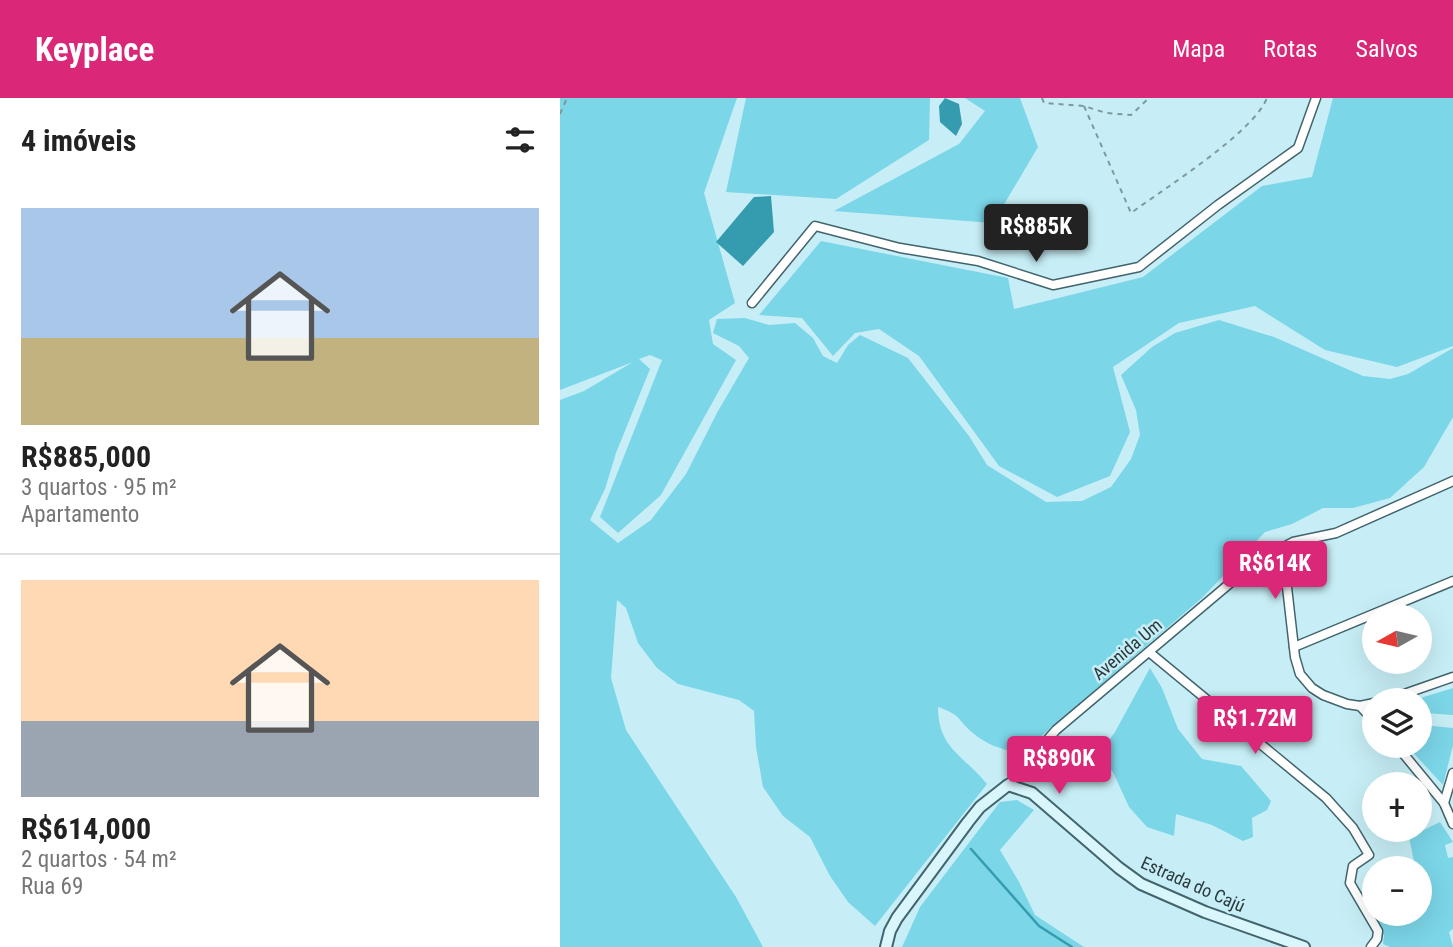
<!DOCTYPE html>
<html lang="pt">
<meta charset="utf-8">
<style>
:root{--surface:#fff;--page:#f6f6f6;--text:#222;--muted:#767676;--line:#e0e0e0;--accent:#db2777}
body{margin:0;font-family:"Roboto Condensed",sans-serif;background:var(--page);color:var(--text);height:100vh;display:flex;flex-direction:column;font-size:26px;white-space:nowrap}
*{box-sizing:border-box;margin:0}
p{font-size:23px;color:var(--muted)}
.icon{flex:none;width:38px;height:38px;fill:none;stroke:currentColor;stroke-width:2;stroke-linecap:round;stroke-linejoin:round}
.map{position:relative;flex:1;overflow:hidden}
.drawer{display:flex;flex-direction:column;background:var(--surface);width:560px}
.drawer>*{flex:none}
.needle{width:46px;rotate:262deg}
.tools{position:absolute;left:802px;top:506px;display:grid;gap:14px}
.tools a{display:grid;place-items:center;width:70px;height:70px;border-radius:50%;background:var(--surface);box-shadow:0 7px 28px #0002;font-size:35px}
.price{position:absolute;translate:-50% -60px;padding:0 16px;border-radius:7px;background:var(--accent);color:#fff;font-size:23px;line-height:46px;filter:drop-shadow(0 2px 4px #0008)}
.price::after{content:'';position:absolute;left:50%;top:42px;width:21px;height:16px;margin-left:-10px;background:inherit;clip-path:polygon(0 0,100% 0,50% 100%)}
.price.selected{background:#222;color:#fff}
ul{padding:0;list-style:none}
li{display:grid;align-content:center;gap:14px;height:371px;padding:0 21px}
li+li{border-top:2px solid var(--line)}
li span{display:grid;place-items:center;height:217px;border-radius:0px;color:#555}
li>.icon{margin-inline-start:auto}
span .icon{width:126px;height:126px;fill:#fffc;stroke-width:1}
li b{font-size:30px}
h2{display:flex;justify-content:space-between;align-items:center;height:84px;padding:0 21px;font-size:30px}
header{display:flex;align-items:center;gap:42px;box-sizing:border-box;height:98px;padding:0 35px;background:var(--accent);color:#fff}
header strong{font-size:33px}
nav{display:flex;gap:38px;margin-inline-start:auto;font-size:24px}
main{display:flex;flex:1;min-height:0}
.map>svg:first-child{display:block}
</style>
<header>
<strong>Keyplace</strong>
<nav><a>Mapa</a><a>Rotas</a><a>Salvos</a></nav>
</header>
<main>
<section class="drawer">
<h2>4 imóveis<svg class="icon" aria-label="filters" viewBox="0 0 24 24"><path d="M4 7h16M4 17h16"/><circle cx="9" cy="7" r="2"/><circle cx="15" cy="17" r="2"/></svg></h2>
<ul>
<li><span style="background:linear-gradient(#a9c7e8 60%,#c2b280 0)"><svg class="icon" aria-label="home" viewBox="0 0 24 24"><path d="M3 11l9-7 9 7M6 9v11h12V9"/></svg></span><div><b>R$885,000</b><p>3 quartos · 95 m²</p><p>Apartamento</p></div></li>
<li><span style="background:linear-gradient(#ffd9b3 65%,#9aa5b1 0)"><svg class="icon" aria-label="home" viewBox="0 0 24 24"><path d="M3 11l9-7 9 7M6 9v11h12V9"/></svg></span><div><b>R$614,000</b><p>2 quartos · 54 m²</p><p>Rua 69</p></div></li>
</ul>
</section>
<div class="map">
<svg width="893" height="849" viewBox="0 0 893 849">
<rect width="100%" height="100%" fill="#c7eef6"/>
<g fill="#7bd6e8">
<path d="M0 0H177L144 95 175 205 149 222 153 246 176 262 101 397 58 435 40 419 102 262 90 257 79 261 90 271 56 355 45 391 30 422 58 445 91 422 126 376 158 313 189 260 179 248 153 235 157 221 185 220 209 227 235 225 253 240 263 258 277 265 288 247 300 237 348 260 409 338 427 367 486 404 522 403 551 389 571 361 580 337 576 312 561 277 592 249 615 235 659 222 714 239 803 278 830 281 848 276 893 250V319L864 369 830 400 793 410H763L732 426 705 434 643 499 478 641 455 654C440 651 426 646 414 636 397 622 402 617 378 609 378 650 403 657 427 686L315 828 288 804 270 778 250 739 223 718 203 689 196 649 194 613 179 602 118 586 97 570 78 545 66 510 57 502 51 580 66 632 176 799 203 849H0V302L24 293 73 264 0 292Z"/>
<path d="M186 0H370L369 42 276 101 166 94Z"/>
<path d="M405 0H460L478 49 433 125 274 113 399 46 425 13Z"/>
<path d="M773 0H893V248L837 269 765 252 695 208 619 225 553 269 570 334 550 378 497 399 439 368 359 258 319 231 295 235 273 258 242 220 199 217 261 143 448 180 454 211 583 179 702 88 752 79Z"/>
<path d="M590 570 602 590 618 631 642 661 681 668 711 703 707 712 692 720 693 739 683 743 652 727 616 716 614 738 587 729 569 709 553 674 538 658 555 634Z"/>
<path d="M893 590V617L865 615 862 627 893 630V647L883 687 847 648H859V602H854Z"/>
<path d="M457 702 474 712 440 752 459 784 475 817 524 849H342L360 809 440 704Z"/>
<path d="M880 724 893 744 885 747 888 760 893 759V831L889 834 893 849H830L823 846 824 838 815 816H859V770L831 769 855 768 849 739Z"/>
</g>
<g fill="#359caf">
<path d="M385 0 399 6 402 26 396 38 380 24 379 8Z"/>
<path d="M211 98 214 134 183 168 156 144 194 99Z"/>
</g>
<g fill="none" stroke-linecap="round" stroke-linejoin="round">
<path stroke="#359caf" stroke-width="2.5" d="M411 751 479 828 512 849"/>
</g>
<path fill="#a2c8d0" stroke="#7fa3ab" stroke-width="2" d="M502 648 523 665 511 679 491 662Z"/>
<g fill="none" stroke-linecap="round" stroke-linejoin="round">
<g stroke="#42646c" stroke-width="11">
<g id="street">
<path d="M192 205 255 128 340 150 418 163 493 187 579 169 658 107 738 50 756 0"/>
<path d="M717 451 727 489 735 559 740 576 752 590 763 597 787 606 800 608 814 623"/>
<path d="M734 549 893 483"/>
<path d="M589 554 766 700 793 730 809 757 793 768 790 785 818 833 817 841 811 849"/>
<path d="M827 602 893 579"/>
<path d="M800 608 814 605"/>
<path d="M837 648 884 705 893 726"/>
<path d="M448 687 496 632 694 465 733 444 776 435 893 383"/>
<path d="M884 705 893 675"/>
</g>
</g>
<g stroke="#42646c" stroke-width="14">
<path id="secondary" d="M326 849 330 833 337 820 408 724 420 709 448 687 472 695 559 770 581 786 645 814 744 849"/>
</g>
<g stroke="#7d999e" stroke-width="2" stroke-dasharray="5 5" stroke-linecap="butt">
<path d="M482 0 484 5 524 8 546 15 571 17 589 0"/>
<path d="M524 8 571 115C605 90 693 35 707 0"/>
<path d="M0 16 7 0"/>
</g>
<use href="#street" stroke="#fff" stroke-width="8"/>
<use href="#secondary" stroke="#d9f6fc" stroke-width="10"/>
</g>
<g text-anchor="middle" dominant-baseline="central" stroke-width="5" stroke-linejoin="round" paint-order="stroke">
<g font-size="18" fill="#2a393c" stroke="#c7eef6">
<text transform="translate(567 551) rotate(-40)">Avenida Um</text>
<text transform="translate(633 786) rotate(24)">Estrada do Cajú</text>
</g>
</g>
</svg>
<div class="tools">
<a><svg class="needle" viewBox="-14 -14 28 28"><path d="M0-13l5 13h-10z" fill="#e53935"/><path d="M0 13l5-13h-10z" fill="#767676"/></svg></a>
<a><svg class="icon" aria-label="layers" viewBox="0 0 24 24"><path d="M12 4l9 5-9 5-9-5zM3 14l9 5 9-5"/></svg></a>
<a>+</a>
<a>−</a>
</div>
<b class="price selected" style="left:476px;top:166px">R$885K</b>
<b class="price" style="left:715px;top:503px">R$614K</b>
<b class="price" style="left:695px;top:658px">R$1.72M</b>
<b class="price" style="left:499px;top:698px">R$890K</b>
</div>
</main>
